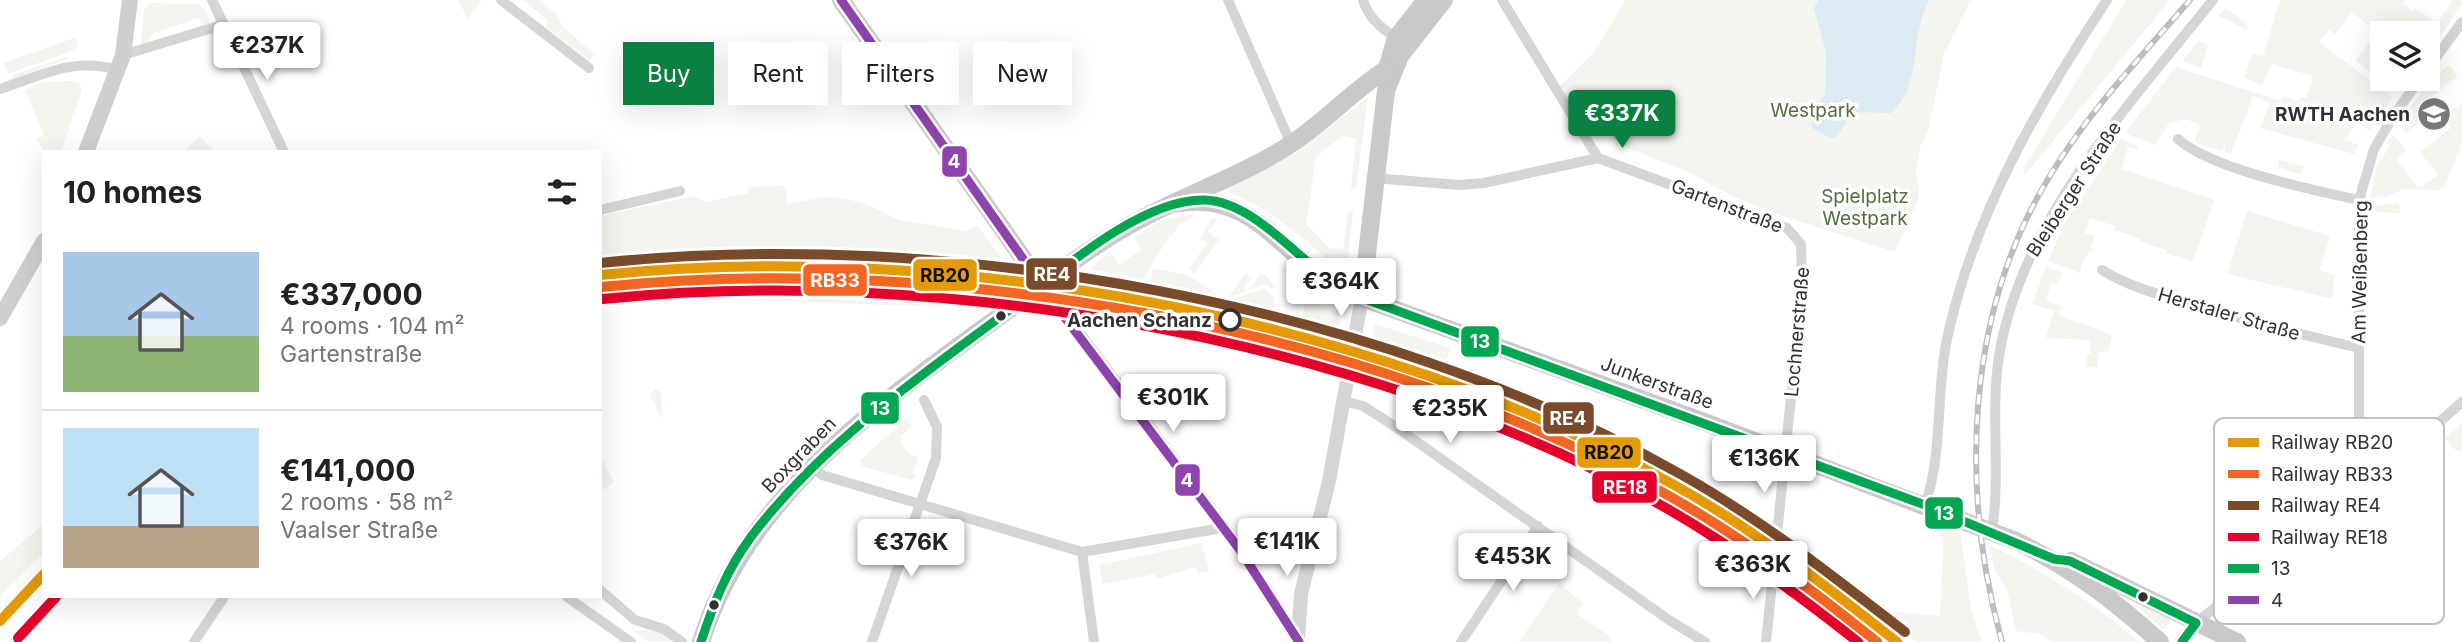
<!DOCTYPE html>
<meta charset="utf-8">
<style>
:root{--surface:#fff;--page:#f6f6f6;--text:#202124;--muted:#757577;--line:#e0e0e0;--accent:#0b8043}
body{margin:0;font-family:Inter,sans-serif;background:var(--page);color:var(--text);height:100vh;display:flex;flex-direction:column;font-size:26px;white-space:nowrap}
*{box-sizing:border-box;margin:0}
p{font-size:23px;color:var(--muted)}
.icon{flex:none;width:38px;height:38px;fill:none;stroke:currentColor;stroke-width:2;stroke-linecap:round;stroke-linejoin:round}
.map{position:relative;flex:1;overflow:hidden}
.details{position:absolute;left:42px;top:150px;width:560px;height:448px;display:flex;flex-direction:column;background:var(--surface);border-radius:0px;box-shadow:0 7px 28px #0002}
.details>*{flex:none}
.guide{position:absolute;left:623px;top:42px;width:665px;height:63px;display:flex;gap:14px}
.controls{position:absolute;left:2370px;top:21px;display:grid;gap:14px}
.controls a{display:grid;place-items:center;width:70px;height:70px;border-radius:0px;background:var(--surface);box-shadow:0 7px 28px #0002;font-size:35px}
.price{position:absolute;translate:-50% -60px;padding:0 16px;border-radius:7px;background:#fff;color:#222;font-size:23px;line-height:46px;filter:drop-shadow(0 2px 4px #0008)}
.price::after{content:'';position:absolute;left:50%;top:42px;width:21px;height:16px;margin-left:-10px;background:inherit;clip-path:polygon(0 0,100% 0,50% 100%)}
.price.on{background:var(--accent);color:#fff}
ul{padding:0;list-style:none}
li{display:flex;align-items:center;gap:21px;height:175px;padding:0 21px}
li+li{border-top:2px solid var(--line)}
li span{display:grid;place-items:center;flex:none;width:196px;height:140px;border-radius:0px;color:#555}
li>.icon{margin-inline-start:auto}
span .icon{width:84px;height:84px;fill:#fffc;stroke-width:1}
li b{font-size:30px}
h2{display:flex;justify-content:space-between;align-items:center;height:84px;padding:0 21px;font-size:30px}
.chip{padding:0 24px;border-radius:0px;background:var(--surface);box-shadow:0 7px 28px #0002;font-size:24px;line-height:63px}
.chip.on{background:var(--accent);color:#fff}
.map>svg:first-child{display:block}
</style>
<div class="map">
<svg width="2462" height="642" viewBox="0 0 2462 642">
<rect width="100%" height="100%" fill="#fff"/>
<g fill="#f2f6ee">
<path d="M458 0H480L481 1 468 19Z"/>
<path d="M523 0H539L557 15 563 27 594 54 590 61 546 27 547 19Z"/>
<path d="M1625 0H1971L1944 54 1928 132 1920 146 1916 170 1919 197 1895 252 1770 212 1731 195 1682 169 1632 150 1616 140 1587 114 1585 102 1572 109 1558 88 1595 51Z"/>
<path d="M2126 0H2170L2025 175 2023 169Z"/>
<path d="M2280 0H2405L2403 3 2412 11 2415 8 2437 23 2452 2 2450 0H2461L2462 4 2428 54 2427 33H2382V64L2378 68 2375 65 2371 70 2391 88 2355 60 2378 33 2352 12 2335 34 2329 30 2319 42 2393 97 2370 130 2354 122 2346 140 2358 145 2354 154 2260 128 2270 103 2253 96 2231 154 2225 152V145L2222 151 2198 145 2195 139 2200 125 2186 119 2169 123 2155 145 2125 133 2176 67 2281 101 2283 96 2299 101 2301 97 2306 98 2313 76 2271 64 2262 85 2244 78 2252 54 2263 56Z"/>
<path d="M149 3 197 4 204 8 211 24 203 27 199 18 153 33 146 45 141 44 144 11Z"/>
<path d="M2225 8 2247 23V30L2218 16Z"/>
<path d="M77 37V45L72 51 8 74 3 63Z"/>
<path d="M2199 41 2208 45 2201 68 2182 61Z"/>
<path d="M66 57 67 59 7 81 16 74Z"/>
<path d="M2449 65 2458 76 2429 99 2436 109 2406 134 2401 128 2411 114 2407 111 2438 71 2440 73Z"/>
<path d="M71 81 79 83 82 90 61 152 44 153 37 139 44 135 25 90 44 82Z"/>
<path d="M1368 97 1356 189 1351 188 1356 139 1342 136 1316 157 1306 224 1329 248 1343 249 1348 212H1353L1347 267H1337C1301 238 1268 206 1224 190L1296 153Z"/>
<path d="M2462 102V144L2443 190 2404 189 2387 196 2370 198 2378 164 2390 146 2387 144 2393 135 2406 150 2396 159 2419 189 2438 175 2420 152 2451 128 2443 117Z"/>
<path d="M199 136 216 152H184Z"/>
<path d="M2121 139 2138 146 2137 150 2128 147 2122 169 2214 200 2193 262 2166 253 2167 250 2140 242V238L2114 230 2115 226 2090 218 2085 233 2095 236 2091 248 2094 249 2083 260 2080 273 2048 261 2064 225Z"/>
<path d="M2278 160 2304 166 2301 174 2278 168Z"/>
<path d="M786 186 787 204 825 197 842 198 866 204 899 220 968 231 977 225 1003 260 1002 274C868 260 734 250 600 269V216L693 196 706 202 748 193 747 187Z"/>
<path d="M2399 203 2400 213 2370 212V206Z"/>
<path d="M2247 211 2330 236 2320 270 2334 275 2333 299 2227 274Z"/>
<path d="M1195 214C1191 222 1183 221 1178 227 1162 247 1147 266 1142 290 1122 287 1116 269 1094 271L1091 267 1110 252 1119 265 1141 250 1134 238 1161 220Z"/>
<path d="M1212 218 1218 219 1208 232 1219 240 1194 274 1189 269 1207 243 1200 238Z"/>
<path d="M2046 267 2062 272 2058 285 2051 283 2046 300 2061 306 2059 315 2112 335 2108 352 2100 351 2097 368 2086 366 2087 355 2091 353 2089 340 2046 338 2054 311 2032 304Z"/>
<path d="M1154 268 1188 275 1227 301 1264 288 1274 296 1275 320 1146 291Z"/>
<path d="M1262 272 1275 286 1272 289 1265 284 1248 291Z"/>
<path d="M1246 273 1251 277 1245 285V292L1229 297Z"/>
<path d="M719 279 1001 289 977 308 708 299 622 298 600 303V290Z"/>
<path d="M1307 299 1338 313 1340 327 1305 321 1303 327 1299 326Z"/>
<path d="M1123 310 1277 344 1276 348 1234 341 1232 345 1177 332H1160L1149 326 1101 324 1089 328 1082 320 1086 318 1107 320Z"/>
<path d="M1375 324 1451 348 1440 373 1438 370 1370 346Z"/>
<path d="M655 389 661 393 662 420 650 395Z"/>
<path d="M906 419 912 426 900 436C902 449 907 454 918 457L914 472 916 476 912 480 864 467 859 461Z"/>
<path d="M2462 422V452L2454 449 2445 438Z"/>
<path d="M600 455 614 482 600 492Z"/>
<path d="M1940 522 1960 532 1971 609 1982 642H1916L1880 615 1886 611 1940 616 1943 550Z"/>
<path d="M44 524V552L0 596V561Z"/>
<path d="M1202 543 1209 571 1198 573 1196 567 1156 579 1155 574 1103 584 1099 565Z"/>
<path d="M1989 545C2043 570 2094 603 2139 642H2051L2040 634 2016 631 2007 589 1995 571Z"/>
<path d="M1559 583 1583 603 1577 614 1611 637V642H1519Z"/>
<path d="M2127 596 2172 619 2163 630Z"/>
<path d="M658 629 673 642H648L634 631Z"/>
</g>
<path fill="#dceaf2" d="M1818 0H1929C1909 37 1923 85 1891 113L1853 112C1844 121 1843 133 1832 139L1812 128 1811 122 1825 94 1826 52 1814 9Z"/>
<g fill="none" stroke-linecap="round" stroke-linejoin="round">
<g stroke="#d5d5d5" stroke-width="10">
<path d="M212 0 284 152"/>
<path d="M501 0 589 68"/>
<path d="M1228 0 1291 144"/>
<path d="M1363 0C1368 18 1384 31 1400 40"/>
<path d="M1502 0 1598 158 1787 228 1801 244 1802 290 1766 642"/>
<path d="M123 55 222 25"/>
<path d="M2427 70 2462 22"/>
<path d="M0 89C43 75 72 57 118 70"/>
<path d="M2178 139C2211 169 2313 190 2359 200"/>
<path d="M1374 178 1459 185 1484 183 1598 158"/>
<path d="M600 210 680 191"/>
<path d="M2102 270C2129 287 2161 295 2192 304 2248 321 2303 335 2359 348"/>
<path d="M1344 401 1363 406 1396 427 1669 620 1705 642"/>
<path d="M813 467 822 475 1082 552 1222 528"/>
<path d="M2376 478 2362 459 2359 434V200L2374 149 2394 115 2420 79"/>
<path d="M1925 505C1944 451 1935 387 1949 330 1977 209 2039 103 2107 0"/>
<path d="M1992 531C2001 473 1990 414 1999 356 2021 220 2130 104 2213 0"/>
<path d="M1082 552 1094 642"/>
<path d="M600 590 635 620 664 629 682 642"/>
<path d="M567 597 631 642"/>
<path d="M2196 623 2376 478 2462 402"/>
<path d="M194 642 224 597"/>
<path d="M872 642 936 458 937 427 924 400"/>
<path d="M1461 642 1538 526"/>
</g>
<g stroke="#d5d5d5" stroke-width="14">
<path d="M1042 285 1240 550 1299 642"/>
<path d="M1298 639 1301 594 1329 481 1362 297"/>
<path d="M2182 642 2196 623"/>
</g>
<g stroke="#cfcfcf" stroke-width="16">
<path d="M86 152 123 55 130 0"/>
<path d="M0 318 44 241"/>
</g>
<g stroke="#c9c9c9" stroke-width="18">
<path d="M841 0 1042 285"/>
<path d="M1386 72 1396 38 1426 0"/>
<path d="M1174 204C1257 187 1284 263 1349 293L1707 423 2018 542C2072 568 2116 602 2160 642"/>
<path d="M1362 297 1386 91 1400 56 1444 0"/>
<path d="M2071 561 2237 642"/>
<path d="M701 642C746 496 878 405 996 319 1040 287 1082 252 1130 225 1182 195 1241 177 1291 144 1325 122 1353 90 1387 69"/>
</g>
<g stroke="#bdbdbd" stroke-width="6">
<path id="rail" d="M2002 642C1960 491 1965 316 2048 179 2087 113 2140 58 2190 0"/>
</g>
<use href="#rail" stroke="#fff" stroke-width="3.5" stroke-dasharray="10" stroke-linecap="butt"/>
<g stroke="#fff" stroke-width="14">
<path id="bus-1" d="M701 642C713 605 727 569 751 537 818 448 907 386 996 320 1048 282 1136 199 1204 200 1257 201 1304 268 1349 293L1925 505 2054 559 2070 561 2196 623 2182 642"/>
</g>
<g stroke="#fff" stroke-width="14">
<path id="bus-2" d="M841 0 1054 303 1240 550 1299 642"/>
</g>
<use href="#bus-1" stroke="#00a651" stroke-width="9"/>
<use href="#bus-2" stroke="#8e44ad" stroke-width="9"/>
<g stroke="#fff" stroke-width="16">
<g id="rail-1">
<path d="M600 275C946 239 1372 315 1676 486 1755 530 1826 586 1897 642"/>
<path d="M0 621 44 574"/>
</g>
</g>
<g stroke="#fff" stroke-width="16">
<path id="rail-2" d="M601 287C941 251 1373 326 1671 497 1745 539 1811 589 1877 642"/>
</g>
<g stroke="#fff" stroke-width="16">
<path id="rail-3" d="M600 263C947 226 1378 303 1682 475 1762 520 1833 576 1905 632"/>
</g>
<g stroke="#fff" stroke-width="16">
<g id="rail-4">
<path d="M603 299C938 264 1372 338 1666 508 1734 547 1796 593 1858 642"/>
<path d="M18 638 56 597"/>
</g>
</g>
<use href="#rail-1" stroke="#e39a05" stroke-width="10"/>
<use href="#rail-2" stroke="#f26522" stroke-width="10"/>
<use href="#rail-3" stroke="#7a4b2a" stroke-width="10"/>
<use href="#rail-4" stroke="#e4002b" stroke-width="10"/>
</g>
<defs>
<g id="university-disc" transform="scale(1.75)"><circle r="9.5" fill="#797979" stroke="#fff"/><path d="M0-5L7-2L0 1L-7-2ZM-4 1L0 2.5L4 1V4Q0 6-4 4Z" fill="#fff"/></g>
</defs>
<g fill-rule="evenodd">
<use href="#university-disc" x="2434" y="114"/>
</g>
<g fill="#313131" stroke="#fff" stroke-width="2.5">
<circle cx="1001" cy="316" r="6"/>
<circle cx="2143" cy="597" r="6"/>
<circle cx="714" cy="605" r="6"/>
</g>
<circle fill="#fff" stroke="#313131" stroke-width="3.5" cx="1230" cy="320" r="10"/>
<g text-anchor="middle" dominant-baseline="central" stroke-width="7" stroke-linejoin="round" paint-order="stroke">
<g font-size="19" fill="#556e3e" stroke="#fff">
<text x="1813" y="110">Westpark</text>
<text x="1865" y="196">Spielplatz<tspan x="1865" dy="22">Westpark</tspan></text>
</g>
<g font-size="19" font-weight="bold" fill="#313131" stroke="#fff" text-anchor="end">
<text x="2410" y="114">RWTH Aachen</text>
</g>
<g font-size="19" fill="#313131" stroke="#fff">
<text transform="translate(2074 189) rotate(-57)">Bleiberger Straße</text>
<text transform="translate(1727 206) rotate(21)">Gartenstraße</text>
<text transform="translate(2360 272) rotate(-89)">Am Weißenberg</text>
<text transform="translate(2229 314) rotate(16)">Herstaler Straße</text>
<text transform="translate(1797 332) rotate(-85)">Lochnerstraße</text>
<text transform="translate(1657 383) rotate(20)">Junkerstraße</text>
<text transform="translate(799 455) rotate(-46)">Boxgraben</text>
</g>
<g font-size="19" font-weight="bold" fill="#313131" stroke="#fff" text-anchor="end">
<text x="1212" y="320">Aachen Schanz</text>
</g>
</g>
<rect x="2214" y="418" width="230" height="206" rx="10" fill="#fff" stroke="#c1c1c1" stroke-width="2"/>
<rect x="2228" y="438" width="31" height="9" fill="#e39a05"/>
<rect x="2228" y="470" width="31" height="8" fill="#f26522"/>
<rect x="2228" y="501" width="31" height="9" fill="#7a4b2a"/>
<rect x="2228" y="533" width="31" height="8" fill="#e4002b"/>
<rect x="2228" y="564" width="31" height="9" fill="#00a651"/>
<rect x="2228" y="596" width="31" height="8" fill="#8e44ad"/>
<g font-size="19" fill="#313131">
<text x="2271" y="449">Railway RB20</text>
<text x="2271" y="481">Railway RB33</text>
<text x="2271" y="512">Railway RE4</text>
<text x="2271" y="544">Railway RE18</text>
<text x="2271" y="575">13</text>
<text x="2271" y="607">4</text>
</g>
<g stroke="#fff" stroke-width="2.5">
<rect x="941" y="145" width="27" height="33" rx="7" fill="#8e44ad"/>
<rect x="1025" y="257" width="53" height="34" rx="7" fill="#7a4b2a"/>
<rect x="912" y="258" width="66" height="34" rx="7" fill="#e39a05"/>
<rect x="802" y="263" width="66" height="34" rx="7" fill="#f26522"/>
<rect x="1460" y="325" width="40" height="33" rx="7" fill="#00a651"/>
<rect x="860" y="391" width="40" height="34" rx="7" fill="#00a651"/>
<rect x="1542" y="401" width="53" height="34" rx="7" fill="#7a4b2a"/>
<rect x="1576" y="436" width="66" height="33" rx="7" fill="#e39a05"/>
<rect x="1174" y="463" width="27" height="34" rx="7" fill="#8e44ad"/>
<rect x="1591" y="470" width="67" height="34" rx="7" fill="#e4002b"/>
<rect x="1924" y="496" width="40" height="34" rx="7" fill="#00a651"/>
</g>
<g font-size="19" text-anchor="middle" font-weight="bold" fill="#fff">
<text x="954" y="168">4</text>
<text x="1052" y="281">RE4</text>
<text x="835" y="287">RB33</text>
<text x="1480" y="348">13</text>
<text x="880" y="415">13</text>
<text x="1568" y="425">RE4</text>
<text x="1187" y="487">4</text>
<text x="1625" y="494">RE18</text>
<text x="1944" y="520">13</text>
</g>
<g font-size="19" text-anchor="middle" font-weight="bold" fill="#111">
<text x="945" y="282">RB20</text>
<text x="1609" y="459">RB20</text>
</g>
</svg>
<div class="controls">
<a><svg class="icon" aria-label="layers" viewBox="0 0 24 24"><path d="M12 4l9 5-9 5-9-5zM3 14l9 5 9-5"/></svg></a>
</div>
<b class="price" style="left:267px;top:82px">€237K</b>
<b class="price on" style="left:1622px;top:150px">€337K</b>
<b class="price" style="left:1341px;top:318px">€364K</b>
<b class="price" style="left:1173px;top:434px">€301K</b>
<b class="price" style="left:1450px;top:445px">€235K</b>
<b class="price" style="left:1764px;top:495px">€136K</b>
<b class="price" style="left:1287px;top:578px">€141K</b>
<b class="price" style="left:911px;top:579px">€376K</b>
<b class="price" style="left:1513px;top:593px">€453K</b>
<b class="price" style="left:1753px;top:601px">€363K</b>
<div class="guide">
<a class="chip on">Buy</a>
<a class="chip">Rent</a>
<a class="chip">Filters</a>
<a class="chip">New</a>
</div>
<section class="details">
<h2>10 homes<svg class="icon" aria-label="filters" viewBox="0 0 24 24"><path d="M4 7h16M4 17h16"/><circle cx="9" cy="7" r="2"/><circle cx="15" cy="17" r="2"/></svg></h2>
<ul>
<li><span style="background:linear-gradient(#a9c7e8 60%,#8fb573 0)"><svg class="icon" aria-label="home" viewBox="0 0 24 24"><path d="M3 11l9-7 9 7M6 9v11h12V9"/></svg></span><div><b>€337,000</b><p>4 rooms · 104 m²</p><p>Gartenstraße</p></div></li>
<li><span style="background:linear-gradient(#bfe0f5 70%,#b9a48a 0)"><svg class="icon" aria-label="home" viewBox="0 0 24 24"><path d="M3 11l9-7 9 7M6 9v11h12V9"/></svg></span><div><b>€141,000</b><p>2 rooms · 58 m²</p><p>Vaalser Straße</p></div></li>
</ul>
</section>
</div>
